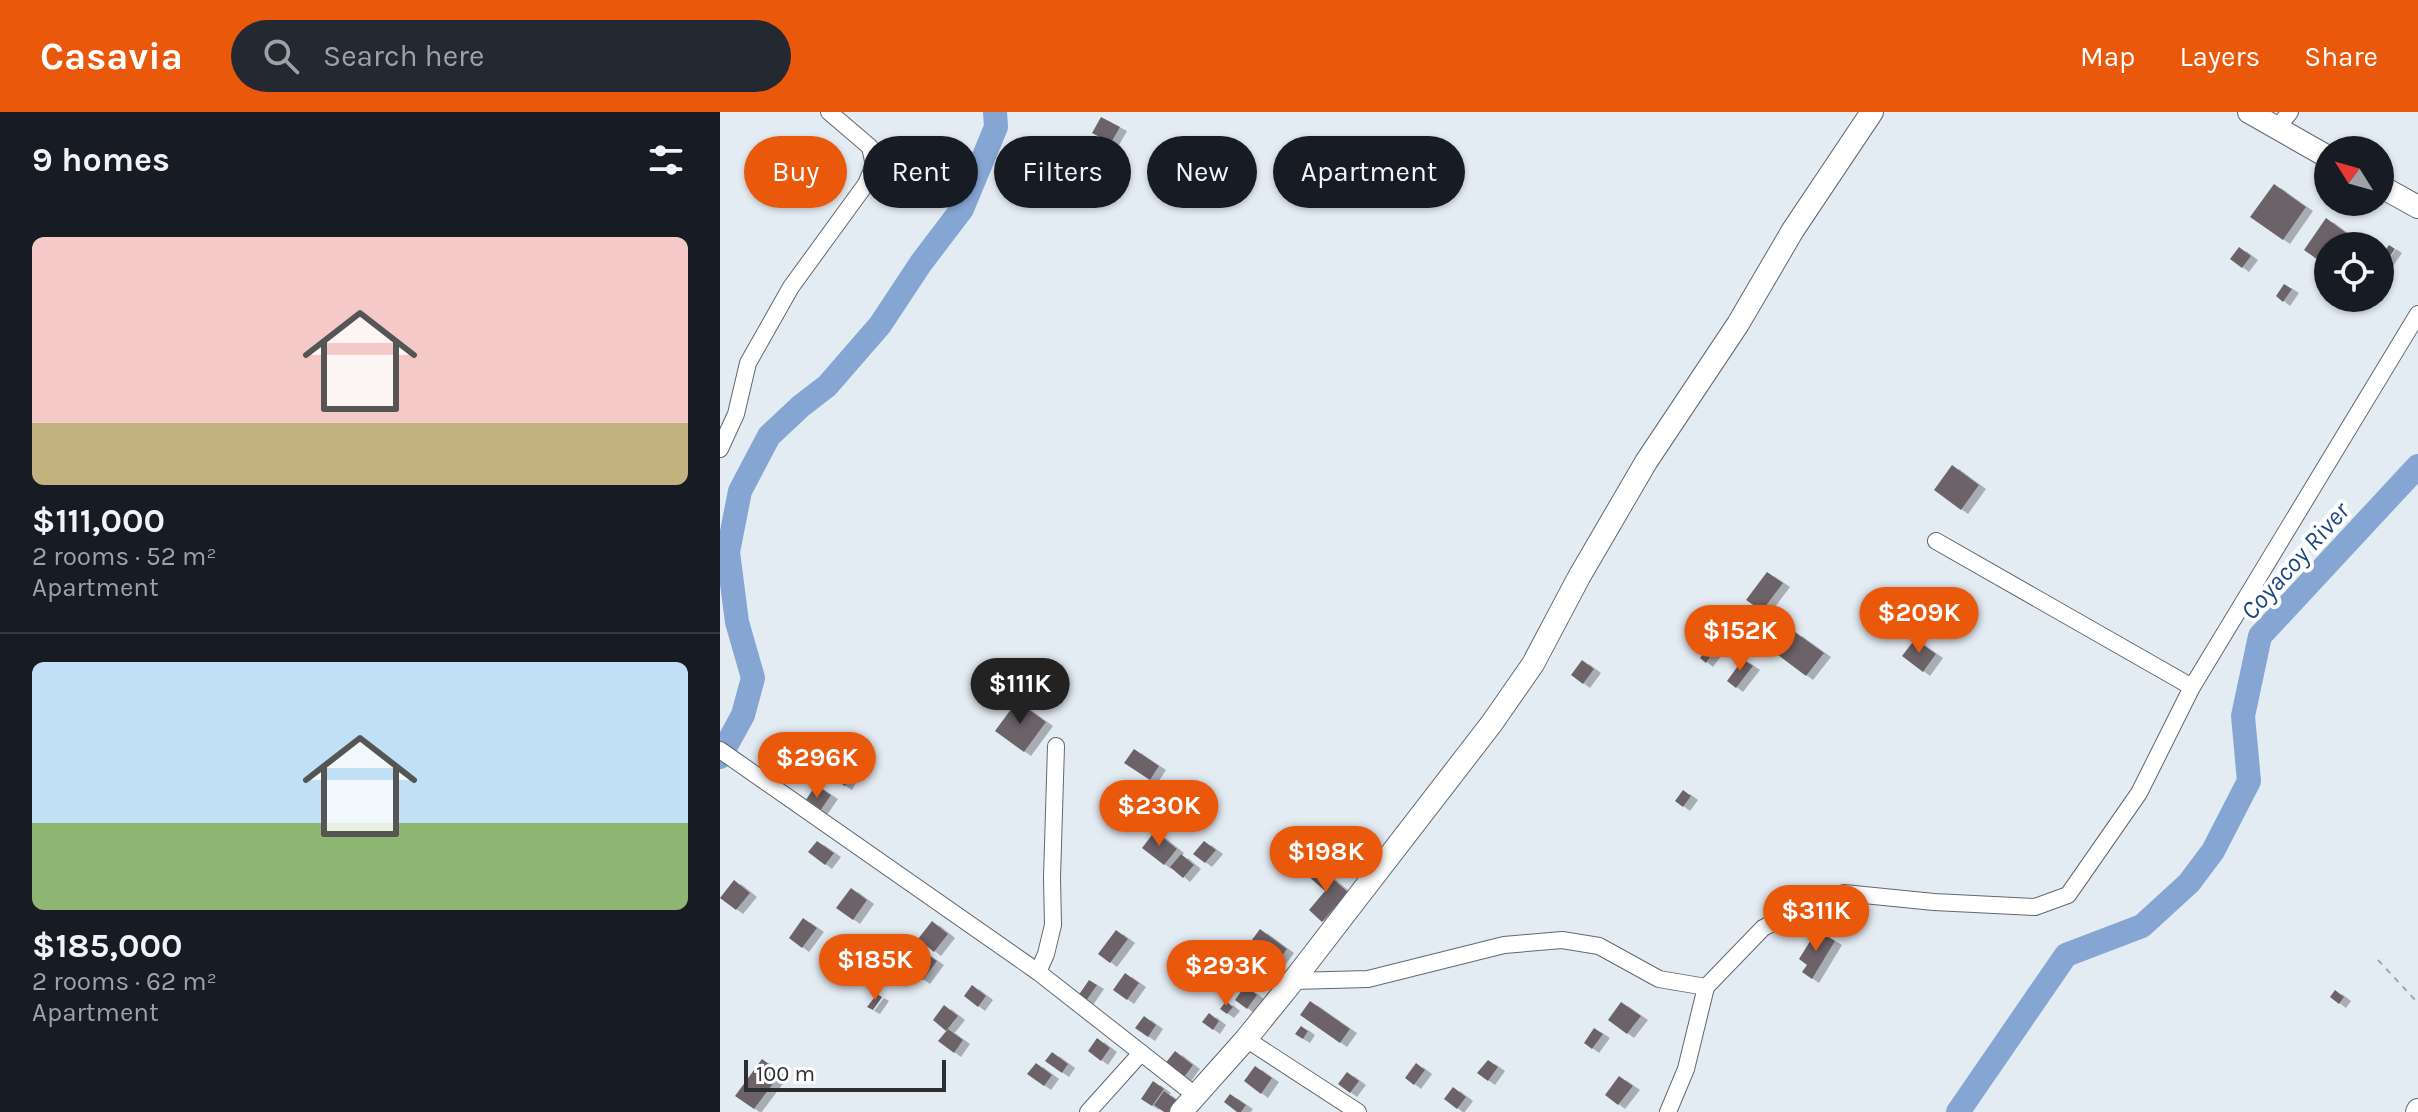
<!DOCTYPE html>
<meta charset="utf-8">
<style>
:root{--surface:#171b24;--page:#242831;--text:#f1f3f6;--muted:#9ea1a6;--line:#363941;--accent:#ea580c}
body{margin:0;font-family:Karla,sans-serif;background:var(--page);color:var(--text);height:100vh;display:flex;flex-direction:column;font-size:30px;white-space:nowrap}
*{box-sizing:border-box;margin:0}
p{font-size:26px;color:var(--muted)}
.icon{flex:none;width:44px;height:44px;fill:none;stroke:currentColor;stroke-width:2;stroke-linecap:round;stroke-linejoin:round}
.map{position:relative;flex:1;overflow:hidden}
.side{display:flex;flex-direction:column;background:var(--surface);width:720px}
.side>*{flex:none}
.top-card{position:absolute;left:24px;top:24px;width:760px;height:72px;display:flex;gap:16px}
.needle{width:52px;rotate:307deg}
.tools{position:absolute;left:1594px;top:24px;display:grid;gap:16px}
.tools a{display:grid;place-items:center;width:80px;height:80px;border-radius:50%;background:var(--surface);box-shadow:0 2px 6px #0004;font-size:40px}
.scale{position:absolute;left:24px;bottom:20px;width:202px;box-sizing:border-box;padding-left:8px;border:4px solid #2c2f32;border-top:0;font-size:22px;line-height:28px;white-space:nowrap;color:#2c2f32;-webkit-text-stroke:6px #fff;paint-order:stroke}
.price{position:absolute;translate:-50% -68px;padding:0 18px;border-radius:28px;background:var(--accent);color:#fff;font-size:26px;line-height:52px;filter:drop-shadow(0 2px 4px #0008)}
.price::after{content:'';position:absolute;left:50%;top:48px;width:24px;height:18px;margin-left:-12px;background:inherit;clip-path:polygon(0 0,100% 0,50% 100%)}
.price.current{background:#222;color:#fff}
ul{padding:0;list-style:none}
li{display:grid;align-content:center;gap:16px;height:424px;padding:0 32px}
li+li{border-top:2px solid var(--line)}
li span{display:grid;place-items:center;height:248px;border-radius:12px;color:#555}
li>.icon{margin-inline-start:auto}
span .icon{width:144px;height:144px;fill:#fffc;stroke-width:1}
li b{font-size:34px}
h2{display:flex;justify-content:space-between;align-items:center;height:96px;padding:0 32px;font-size:34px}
.pill{padding:0 28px;border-radius:36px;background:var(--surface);box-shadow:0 2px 6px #0004;font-size:28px;line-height:72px}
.pill.current{background:var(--accent);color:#fff}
header{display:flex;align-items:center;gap:48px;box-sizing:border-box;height:112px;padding:0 40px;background:var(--accent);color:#fff}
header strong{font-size:38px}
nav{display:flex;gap:44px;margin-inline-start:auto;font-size:28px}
.search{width:560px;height:72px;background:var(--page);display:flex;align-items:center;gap:20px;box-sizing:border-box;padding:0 28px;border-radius:44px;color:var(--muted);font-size:30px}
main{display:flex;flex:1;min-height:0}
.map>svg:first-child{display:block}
</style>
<header>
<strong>Casavia</strong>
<div class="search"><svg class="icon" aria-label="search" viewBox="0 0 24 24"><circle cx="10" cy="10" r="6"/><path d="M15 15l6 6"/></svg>Search here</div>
<nav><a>Map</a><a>Layers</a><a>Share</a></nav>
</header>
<main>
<section class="side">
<h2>9 homes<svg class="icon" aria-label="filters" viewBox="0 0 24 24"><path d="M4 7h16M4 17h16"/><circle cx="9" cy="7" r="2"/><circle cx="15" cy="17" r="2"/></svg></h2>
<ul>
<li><span style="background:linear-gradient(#f6c9c9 75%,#c2b280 0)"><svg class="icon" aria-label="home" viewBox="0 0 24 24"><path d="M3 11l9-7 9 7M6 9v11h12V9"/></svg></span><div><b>$111,000</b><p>2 rooms · 52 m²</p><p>Apartment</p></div></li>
<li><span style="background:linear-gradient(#bfe0f5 65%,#8fb573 0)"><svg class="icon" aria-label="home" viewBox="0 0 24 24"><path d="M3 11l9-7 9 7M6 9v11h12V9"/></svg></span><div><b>$185,000</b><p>2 rooms · 62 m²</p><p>Apartment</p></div></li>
</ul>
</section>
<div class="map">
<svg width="1698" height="1000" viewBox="0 0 1698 1000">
<defs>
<filter id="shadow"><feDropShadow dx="7" dy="4" stdDeviation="0" flood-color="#0004"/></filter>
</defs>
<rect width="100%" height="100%" fill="#e4ecf3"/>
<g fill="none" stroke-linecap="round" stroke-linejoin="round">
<g stroke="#85a5d3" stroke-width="24">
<path d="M0 645 23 603 33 566 17 510 8 440 20 379 49 324 81 294 107 274 160 213 201 151 242 97 276 15 275 0"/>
<path d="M1238 1000 1346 843 1422 814 1469 771 1493 739 1529 669 1523 604 1540 524 1698 354"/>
</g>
</g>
<g fill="#6c6469" filter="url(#shadow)">
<path d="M381 5 400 15 391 31 372 21Z"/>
<path d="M454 48 476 58 468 75 446 65Z"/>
<path d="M1554 72 1586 95 1563 128 1530 105Z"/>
<path d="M1606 106 1629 123 1622 134H1608V155L1584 138Z"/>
<path d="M1669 133 1675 137 1666 150 1660 146Z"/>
<path d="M1519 135 1531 144 1522 156 1510 147Z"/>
<path d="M1564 172 1572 177 1563 190 1556 184Z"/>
<path d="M1232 353 1259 373 1241 398 1214 378Z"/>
<path d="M1047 460 1063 471 1042 499 1026 488Z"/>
<path d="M1075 520 1104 541 1086 564 1058 543Z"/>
<path d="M1195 527 1216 542 1203 560 1182 544Z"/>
<path d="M991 531 997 536 986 551 980 546Z"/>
<path d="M1023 547 1033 554 1016 576 1007 569Z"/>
<path d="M862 548 874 557 863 572 851 563Z"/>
<path d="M297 589 326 610 304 640 275 619Z"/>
<path d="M414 637 439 654 430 668 404 651Z"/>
<path d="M124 644 137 651 125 674 112 666Z"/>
<path d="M96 673 111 683 98 702 83 692Z"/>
<path d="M963 678 971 684 963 695 955 689Z"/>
<path d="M435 719 457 737 444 753 422 736Z"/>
<path d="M97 729 114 741 105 753 88 740Z"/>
<path d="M484 729 496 738 485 751 473 742Z"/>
<path d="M461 742 474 753 463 766 450 755Z"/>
<path d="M596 753 628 780 602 810 589 798 605 779 587 763Z"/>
<path d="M14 768 30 781 16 798 0 786Z"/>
<path d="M131 776 147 788 133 808 116 796Z"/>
<path d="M83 806 97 816 82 836 69 826Z"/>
<path d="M212 809 228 822 214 840 198 827Z"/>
<path d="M540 817 567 837 553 856 526 836Z"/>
<path d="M396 818 408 827 390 851 378 842Z"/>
<path d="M1097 818 1115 829 1092 867 1082 860 1087 853 1079 847Z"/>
<path d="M201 838 217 849 203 868 187 857Z"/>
<path d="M129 844 137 850 129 860 122 855Z"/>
<path d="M173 848 187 859 179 871 164 860Z"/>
<path d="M405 861 419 871 407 888 393 878Z"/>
<path d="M369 868 377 873 366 889 358 884Z"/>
<path d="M252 873 266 884 258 895 244 884Z"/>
<path d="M525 874 537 883 527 897 515 888Z"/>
<path d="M1615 878 1624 885 1619 892 1610 885Z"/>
<path d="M157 882 162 885 153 898 147 895Z"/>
<path d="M506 889 513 895 507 902 500 897Z"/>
<path d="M590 889 630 917 620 931 580 903Z"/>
<path d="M901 890 921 904 907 922 888 908Z"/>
<path d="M224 893 238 904 226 919 213 908Z"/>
<path d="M489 901 499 909 493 918 482 910Z"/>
<path d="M424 904 436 913 428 925 415 916Z"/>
<path d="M581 914 588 919 583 927 575 922Z"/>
<path d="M874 916 883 922 872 937 864 931Z"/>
<path d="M228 917 243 928 234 941 218 929Z"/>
<path d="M377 926 390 936 381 949 368 939Z"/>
<path d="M455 939 473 953 462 968 444 953Z"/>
<path d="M332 940 348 952 342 961 325 949Z"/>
<path d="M42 947 61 961 34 997 15 984Z"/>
<path d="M768 948 778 955 768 969 757 961Z"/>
<path d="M316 951 332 963 324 974 307 962Z"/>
<path d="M696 951 705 958 694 973 685 966Z"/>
<path d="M535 954 552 966 541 982 524 969Z"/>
<path d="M627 960 639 969 630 981 618 972Z"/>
<path d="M899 964 913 974 898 993 885 983Z"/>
<path d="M433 969 444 977 432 994 421 987Z"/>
<path d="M733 975 746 985 737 997 724 987Z"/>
<path d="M444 979 459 990 453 1000H444L434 993Z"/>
<path d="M510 982 526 993 521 1000H517L504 990Z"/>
</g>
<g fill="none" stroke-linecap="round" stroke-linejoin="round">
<g stroke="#62686f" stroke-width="18">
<g id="street">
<path d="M1557 16 1570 0"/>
<path d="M0 337 16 302 28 251 71 175 146 72 154 53 150 35 109 0"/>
<path d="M1216 429 1472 575"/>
<path d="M0 638 318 860 475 983"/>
<path d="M318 860 326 842 333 813 332 766 336 634"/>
<path d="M573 869 648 867 784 833 842 828 879 834 939 867 986 875"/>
<path d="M526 927 638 1000"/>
<path d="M368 1000 421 941"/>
<path d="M948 1000 966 957 986 875 1043 816 1087 793 1124 781 1214 790 1315 795 1348 783 1419 681 1472 575 1698 202"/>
</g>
</g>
<g stroke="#62686f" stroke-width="24">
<g id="secondary">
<path d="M1529 0 1608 45"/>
<path d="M1660 74 1698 95"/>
<path d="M461 1000 526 927 573 869 772 611 813 552 859 465 926 350 1018 212 1073 118 1152 0"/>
<path d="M1697 1000 1698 998"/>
</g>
</g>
<path stroke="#a0a7ac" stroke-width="2" stroke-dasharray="6 6" stroke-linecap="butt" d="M1658 848 1698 891"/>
<use href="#street" stroke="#fff" stroke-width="16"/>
<use href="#secondary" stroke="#fff" stroke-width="22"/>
</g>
<g text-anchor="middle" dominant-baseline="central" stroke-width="8" stroke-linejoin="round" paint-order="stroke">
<g font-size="26" font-style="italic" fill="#1f4881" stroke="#fff">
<text transform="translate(1575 449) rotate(-48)">Coyacoy River</text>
</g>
</g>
</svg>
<div class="tools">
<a><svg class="needle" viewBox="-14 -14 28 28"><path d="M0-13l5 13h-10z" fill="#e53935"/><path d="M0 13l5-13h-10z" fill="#9ea1a6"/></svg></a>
<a><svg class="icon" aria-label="locate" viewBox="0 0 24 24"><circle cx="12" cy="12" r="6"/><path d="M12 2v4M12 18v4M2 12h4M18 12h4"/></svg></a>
</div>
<div class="scale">100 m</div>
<b class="price" style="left:1199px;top:543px">$209K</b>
<b class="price" style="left:1020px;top:561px">$152K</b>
<b class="price current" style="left:300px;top:614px">$111K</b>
<b class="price" style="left:97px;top:688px">$296K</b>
<b class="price" style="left:439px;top:736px">$230K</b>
<b class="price" style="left:606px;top:782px">$198K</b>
<b class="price" style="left:1096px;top:841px">$311K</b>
<b class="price" style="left:155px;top:890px">$185K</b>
<b class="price" style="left:506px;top:896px">$293K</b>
<div class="top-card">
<a class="pill current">Buy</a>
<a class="pill">Rent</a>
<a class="pill">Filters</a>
<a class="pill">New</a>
<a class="pill">Apartment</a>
</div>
</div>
</main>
